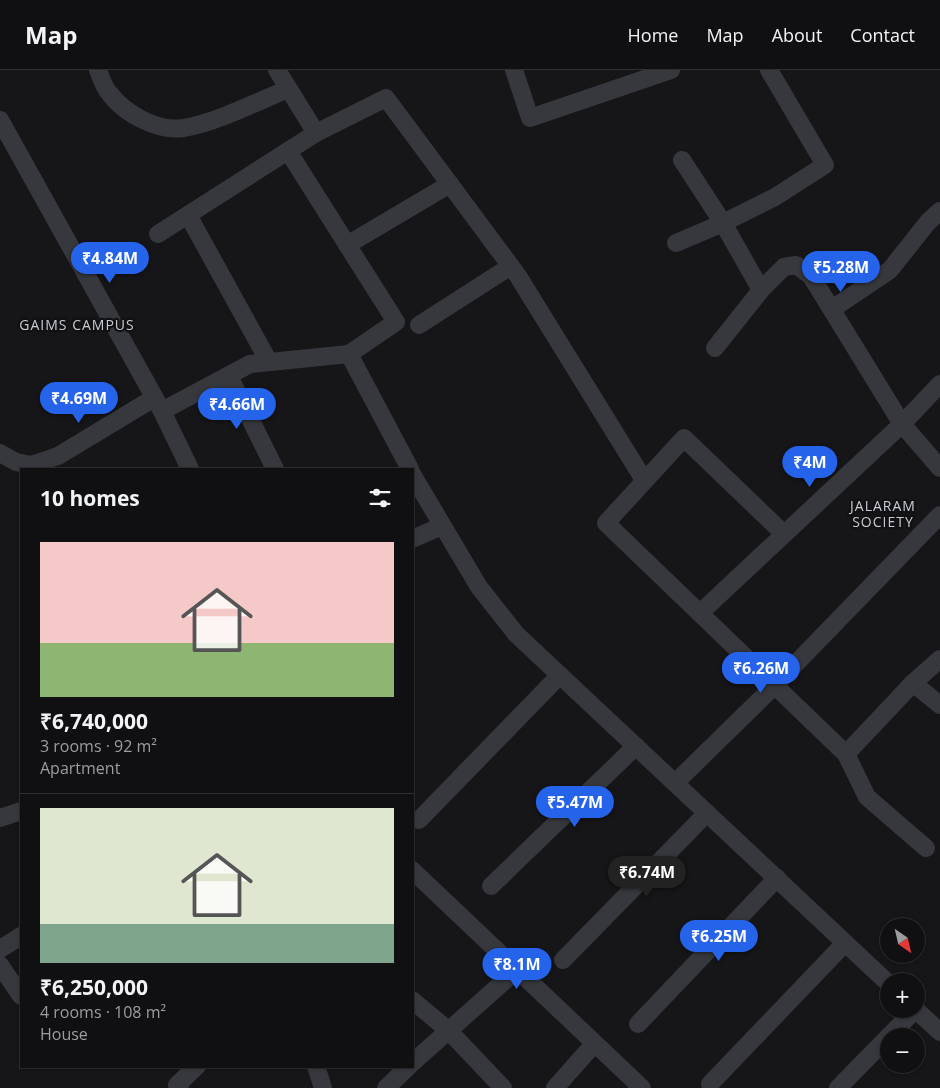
<!DOCTYPE html>
<meta charset="utf-8">
<style>
:root{--surface:#101012;--page:#19191b;--text:#f1f3f6;--muted:#9c9d9f;--line:#303032;--accent:#2563eb}
body{margin:0;font-family:"Open Sans",sans-serif;background:var(--page);color:var(--text);height:100vh;display:flex;flex-direction:column;font-size:19px;white-space:nowrap}
*{box-sizing:border-box;margin:0}
p{font-size:16px;color:var(--muted)}
.icon{flex:none;width:28px;height:28px;fill:none;stroke:currentColor;stroke-width:2;stroke-linecap:round;stroke-linejoin:round}
.map{position:relative;flex:1;overflow:hidden}
.side{position:absolute;left:20px;top:398px;width:394px;height:600px;display:flex;flex-direction:column;background:var(--surface);border-radius:0px;box-shadow:0 1px 4px #0004,0 0 0 1px var(--line)}
.side>*{flex:none}
.needle{width:32px;rotate:146deg}
.buttons{position:absolute;left:880px;top:848px;display:grid;gap:10px}
.buttons a{display:grid;place-items:center;width:45px;height:45px;border-radius:50%;background:var(--surface);box-shadow:0 1px 4px #0004,0 0 0 1px var(--line);font-size:25px}
.price{position:absolute;translate:-50% -42px;padding:0 11px;border-radius:18px;background:var(--accent);color:#fff;font-size:16px;line-height:32px;filter:drop-shadow(0 1px 2px #0008)}
.price::after{content:'';position:absolute;left:50%;top:30px;width:15px;height:11px;margin-left:-8px;background:inherit;clip-path:polygon(0 0,100% 0,50% 100%)}
.price.on{background:#222;color:#fff}
ul{padding:0;list-style:none}
li{display:grid;align-content:center;gap:10px;height:265px;padding:0 20px}
li+li{border-top:1px solid var(--line)}
li span{display:grid;place-items:center;height:155px;border-radius:0px;color:#555}
li>.icon{margin-inline-start:auto}
span .icon{width:90px;height:90px;fill:#fffc;stroke-width:1}
li b{font-size:21px}
h2{display:flex;justify-content:space-between;align-items:center;height:60px;padding:0 20px;font-size:21px}
header{display:flex;align-items:center;gap:30px;box-sizing:border-box;height:70px;padding:0 25px;background:var(--surface);border-bottom:1px solid var(--line)}
header strong{font-size:24px}
nav{display:flex;gap:28px;margin-inline-start:auto;font-size:18px}
.map>svg:first-child{display:block}
</style>
<header>
<strong>Map</strong>
<nav><a>Home</a><a>Map</a><a>About</a><a>Contact</a></nav>
</header>
<div class="map">
<svg width="940" height="1018" viewBox="0 0 940 1018">
<rect width="100%" height="100%" fill="#161618"/>
<g fill="none" stroke-linecap="round" stroke-linejoin="round">
<g stroke="#37383d" stroke-width="18">
<path d="M98 0C101 8 104 18 110 24 125 44 158 62 184 58 217 52 257 32 288 19"/>
<path d="M277 0 316 63"/>
<path d="M514 0 530 48 671 0"/>
<path d="M0 50 162 341 190 399"/>
<path d="M682 90 723 153 761 220"/>
<path d="M188 145 269 292"/>
<path d="M158 164 316 63 386 28 518 206 644 410"/>
<path d="M676 173 723 153 775 127 825 95 769 0"/>
<path d="M347 175 450 114"/>
<path d="M832 239 890 200 928 152 940 141"/>
<path d="M419 255 511 196"/>
<path d="M715 278 761 220 784 197 796 195 811 206 902 354 940 398"/>
<path d="M349 284 410 399"/>
<path d="M229 306 275 399"/>
<path d="M162 341 250 294 349 284 396 252 288 81"/>
<path d="M0 383 16 392 31 395 58 386 154 328"/>
<path d="M412 404 479 517 516 564 889 914"/>
<path d="M784 464 684 368 606 453 846 684 867 727 926 778"/>
<path d="M412 469 442 456"/>
<path d="M700 543 902 354 940 314"/>
<path d="M913 613 940 635"/>
<path d="M846 684 913 613 940 589"/>
<path d="M675 713 775 615 940 445"/>
<path d="M0 748 21 741"/>
<path d="M419 750 560 605"/>
<path d="M412 800 642 1018"/>
<path d="M491 816 636 676"/>
<path d="M0 879 21 866"/>
<path d="M563 890 707 743"/>
<path d="M0 895 21 926"/>
<path d="M412 930 448 960 503 1018"/>
<path d="M915 939 940 962"/>
<path d="M638 954 777 808"/>
<path d="M889 966 916 939"/>
<path d="M412 993 518 899"/>
<path d="M316 996 323 1018"/>
<path d="M710 1014 845 873"/>
<path d="M180 1018 177 1015 197 996"/>
<path d="M386 1018 409 996"/>
<path d="M555 1018 594 974"/>
<path d="M838 1018 889 966"/>
</g>
</g>
<g text-anchor="middle" dominant-baseline="central" stroke-width="4.5" stroke-linejoin="round" paint-order="stroke">
<g font-size="14" letter-spacing="1" fill="#c9ccd4" stroke="#111113">
<text x="77" y="254">GAIMS CAMPUS</text>
<text x="883" y="435">JALARAM<tspan x="883" dy="16">SOCIETY</tspan></text>
</g>
</g>
</svg>
<div class="buttons">
<a><svg class="needle" viewBox="-14 -14 28 28"><path d="M0-13l5 13h-10z" fill="#e53935"/><path d="M0 13l5-13h-10z" fill="#9c9d9f"/></svg></a>
<a>+</a>
<a>−</a>
</div>
<b class="price" style="left:110px;top:214px">₹4.84M</b>
<b class="price" style="left:841px;top:223px">₹5.28M</b>
<b class="price" style="left:79px;top:354px">₹4.69M</b>
<b class="price" style="left:237px;top:360px">₹4.66M</b>
<b class="price" style="left:810px;top:418px">₹4M</b>
<b class="price" style="left:761px;top:624px">₹6.26M</b>
<b class="price" style="left:575px;top:758px">₹5.47M</b>
<b class="price on" style="left:647px;top:828px">₹6.74M</b>
<b class="price" style="left:719px;top:892px">₹6.25M</b>
<b class="price" style="left:517px;top:920px">₹8.1M</b>
<section class="side">
<h2>10 homes<svg class="icon" aria-label="filters" viewBox="0 0 24 24"><path d="M4 7h16M4 17h16"/><circle cx="9" cy="7" r="2"/><circle cx="15" cy="17" r="2"/></svg></h2>
<ul>
<li><span style="background:linear-gradient(#f6c9c9 65%,#8fb573 0)"><svg class="icon" aria-label="home" viewBox="0 0 24 24"><path d="M3 11l9-7 9 7M6 9v11h12V9"/></svg></span><div><b>₹6,740,000</b><p>3 rooms · 92 m²</p><p>Apartment</p></div></li>
<li><span style="background:linear-gradient(#dfe7d0 75%,#7fa58c 0)"><svg class="icon" aria-label="home" viewBox="0 0 24 24"><path d="M3 11l9-7 9 7M6 9v11h12V9"/></svg></span><div><b>₹6,250,000</b><p>4 rooms · 108 m²</p><p>House</p></div></li>
</ul>
</section>
</div>
